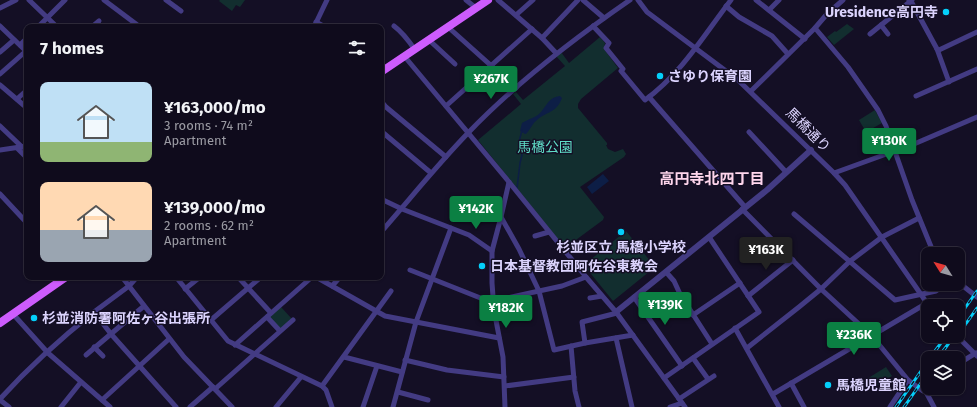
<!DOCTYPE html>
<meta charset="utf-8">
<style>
:root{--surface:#0f0b1c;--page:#181425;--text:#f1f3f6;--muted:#9b9ba3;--line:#2f2b3b;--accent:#0b8043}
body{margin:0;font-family:"Fira Sans","Noto Sans JP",sans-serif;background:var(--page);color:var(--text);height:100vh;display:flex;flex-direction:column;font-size:15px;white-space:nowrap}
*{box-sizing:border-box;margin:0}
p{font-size:13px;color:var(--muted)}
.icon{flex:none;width:22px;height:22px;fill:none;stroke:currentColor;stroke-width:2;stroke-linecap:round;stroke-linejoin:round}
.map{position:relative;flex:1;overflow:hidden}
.panel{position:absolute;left:24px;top:24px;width:360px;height:256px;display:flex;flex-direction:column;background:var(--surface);border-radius:8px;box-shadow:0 1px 3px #0004,0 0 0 1px var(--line)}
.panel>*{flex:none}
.needle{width:26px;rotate:307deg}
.tools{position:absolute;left:921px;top:247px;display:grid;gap:8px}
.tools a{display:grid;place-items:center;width:44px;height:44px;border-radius:8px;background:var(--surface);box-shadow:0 1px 3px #0004,0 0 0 1px var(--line);font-size:20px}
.price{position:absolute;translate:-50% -34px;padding:0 9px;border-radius:4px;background:var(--accent);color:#fff;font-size:13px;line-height:26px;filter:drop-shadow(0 1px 2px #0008)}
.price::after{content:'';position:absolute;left:50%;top:24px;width:12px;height:9px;margin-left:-6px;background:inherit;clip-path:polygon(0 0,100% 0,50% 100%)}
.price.active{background:#222;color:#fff}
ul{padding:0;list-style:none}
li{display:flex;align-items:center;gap:12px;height:100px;padding:0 16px}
li span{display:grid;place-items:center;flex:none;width:112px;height:80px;border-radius:8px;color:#555}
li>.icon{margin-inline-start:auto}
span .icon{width:48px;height:48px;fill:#fffc;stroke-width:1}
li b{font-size:17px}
h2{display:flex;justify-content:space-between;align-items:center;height:48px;padding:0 16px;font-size:17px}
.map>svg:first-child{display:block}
</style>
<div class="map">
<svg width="977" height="407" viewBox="0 0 977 407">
<rect width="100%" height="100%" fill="#140f25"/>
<g fill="#122e2f">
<path d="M220 0H245L240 7 236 5 232 11 219 1Z"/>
<path d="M847 24 854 29 834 45 827 37 835 31 836 32Z"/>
<path d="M600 37 605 43 604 49 618 68 581 99 578 104V108L607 143V145H606L608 149 615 152 623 149 626 154 624 157 580 187 604 217 603 220 565 248 478 140 521 104 513 94 516 92 523 100 565 66 556 56 561 52 569 63Z"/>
<path d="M875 110 882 123 866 132 859 120Z"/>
<path d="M626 231 655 267 613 301 587 269 589 268 590 260Z"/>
<path d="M281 307 292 319 280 329 269 317Z"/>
<path d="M886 367 892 376 867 392 862 382Z"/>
</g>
<g fill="#0d1e46">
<path d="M560 96 562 98C556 114 546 111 536 121 532 124 530 130 526 134H525L520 131 522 123C528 119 536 118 541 112 547 105 549 97 560 96Z"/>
<path d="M603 174 609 181 592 194 587 187Z"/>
</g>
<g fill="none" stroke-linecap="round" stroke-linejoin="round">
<path stroke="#0d1e46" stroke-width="1.5" d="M517 188 520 163 522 155 519 142 522 130"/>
<g stroke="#433b83" stroke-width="5">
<path d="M29 0 57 27"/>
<path d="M104 0 140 27"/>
<path d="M166 0 181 11"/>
<path d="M466 0 476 8"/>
<path d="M498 0 542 38 556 53"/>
<path d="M583 0 604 18"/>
<path d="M638 0 647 12 738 80 834 173 845 185 929 306"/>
<path d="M756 0 805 39"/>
<path d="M909 0 912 3 937 49 949 82"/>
<path d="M726 6 739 17 772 36 788 54"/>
<path d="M0 8 16 0"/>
<path d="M769 10 779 0"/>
<path d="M516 15 533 0"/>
<path d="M316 22 325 27"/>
<path d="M881 25 888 34"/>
<path d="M0 26 27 52"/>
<path d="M394 26C402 32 409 41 415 50"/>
<path d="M593 26 609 43 606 48 623 69 621 71 645 100C682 73 704 35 731 0"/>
<path d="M38 27 65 0"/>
<path d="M92 27 99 21"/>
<path d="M314 27 327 0"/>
<path d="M448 27 516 88"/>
<path d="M815 28 848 67 878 110 886 126 912 200 934 254"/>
<path d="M870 34 912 0"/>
<path d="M542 38 578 0"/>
<path d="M429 40 455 64"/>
<path d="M20 45 27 38"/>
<path d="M937 49 939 50 977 32"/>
<path d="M0 52 14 40"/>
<path d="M405 57 509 182 586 277 616 312 685 407"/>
<path d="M0 74 26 51"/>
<path d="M0 85 27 108"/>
<path d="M751 91 815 28 827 14 843 0"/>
<path d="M916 96 977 69"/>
<path d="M649 97 745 207"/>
<path d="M17 99 27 90"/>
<path d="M381 101 386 107 446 157"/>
<path d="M446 106 532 29"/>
<path d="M0 126 22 147"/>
<path d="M381 131 431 173"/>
<path d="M749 132 786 172"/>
<path d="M17 148 27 158"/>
<path d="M0 150 27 146"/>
<path d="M834 173 914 144 977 117"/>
<path d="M0 194 27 223"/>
<path d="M381 199 402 209 469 235 492 251"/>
<path d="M742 209 821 289 872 336 908 380 890 407"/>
<path d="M794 214 895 300 936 291 946 284"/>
<path d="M501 217 519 249 539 291 554 350 585 343 633 335"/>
<path d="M381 232C410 199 437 165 468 133 516 83 572 40 630 0"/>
<path d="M535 236 549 232"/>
<path d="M410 270 493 303"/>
<path d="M666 272 674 281 680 294 712 344"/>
<path d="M122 277 184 357 232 407"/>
<path d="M176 277 228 341 322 386 326 390 332 407"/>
<path d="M238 277 271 313"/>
<path d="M316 277 385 316 499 338"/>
<path d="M958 282 977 297"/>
<path d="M332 286 340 277"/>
<path d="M185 289 200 277"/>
<path d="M748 296 793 260"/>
<path d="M634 297 682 366"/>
<path d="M590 298 602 296"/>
<path d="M493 301 562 286 586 277"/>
<path d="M94 312 129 286 137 277"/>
<path d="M13 314 48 353 110 407"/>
<path d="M693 315 740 283"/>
<path d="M267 317 280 331"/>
<path d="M211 320 261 277"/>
<path d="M735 328 779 407"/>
<path d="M957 336 977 356"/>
<path d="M616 338 632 407"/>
<path d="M585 343 582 322 617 313"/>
<path d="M235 345 312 277"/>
<path d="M571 346 575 391 579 407"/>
<path d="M94 347 103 356"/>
<path d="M747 348 799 307 821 289 849 262 882 237 919 218"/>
<path d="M86 355 144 306"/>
<path d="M344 357 402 372"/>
<path d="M693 358 708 379"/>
<path d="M405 360 447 370 504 377"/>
<path d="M958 364 976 353"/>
<path d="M664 378 759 312 709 237"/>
<path d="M908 380 923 391 927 390"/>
<path d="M791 383 804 407"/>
<path d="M322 386 391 291"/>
<path d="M505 386 574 377"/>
<path d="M215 389 293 320"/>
<path d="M928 389 926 392 934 407"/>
<path d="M398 392 428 400"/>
<path d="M773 394 927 303"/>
<path d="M0 399C29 367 60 339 94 312L111 334 176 407"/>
<path d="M679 399 714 376"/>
<path d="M0 400 9 407"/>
<path d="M102 400 169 339"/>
<path d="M61 407 81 382"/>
<path d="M190 407 213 387"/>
<path d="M276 407 301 377"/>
<path d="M363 407 377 366"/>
<path d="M393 407 416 322 451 228"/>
<path d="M505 407 503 357 494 310 492 283V251L501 217 509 182"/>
<path d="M670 407 682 403"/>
</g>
<path stroke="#433b83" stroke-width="6" d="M616 312 767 190 811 150"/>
<g stroke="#cd5cfd" stroke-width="8">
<path d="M381 72 488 0"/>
<path d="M0 323 66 277"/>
</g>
<g stroke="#04cffa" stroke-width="3">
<g id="rail">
<path d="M958 318 977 291"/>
<path d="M958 335 977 308"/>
<path d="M930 358 946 336"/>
<path d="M938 358 954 336"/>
<path d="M896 407 928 361"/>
<path d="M904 407 928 373"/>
</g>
</g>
<use href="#rail" stroke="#140f25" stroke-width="1.5" stroke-dasharray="4.5" stroke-linecap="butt"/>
</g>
<g fill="#04cffa" stroke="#140f25" stroke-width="1.5">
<circle cx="946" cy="12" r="4"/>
<circle cx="660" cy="76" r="4"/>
<circle cx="621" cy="232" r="4"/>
<circle cx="482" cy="266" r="4"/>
<circle cx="34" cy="318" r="4"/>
<circle cx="828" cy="385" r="4"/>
</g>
<g text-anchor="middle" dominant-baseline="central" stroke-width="3" stroke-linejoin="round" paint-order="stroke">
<g font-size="14" font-weight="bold" fill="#dcd4fe" stroke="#140f25" text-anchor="start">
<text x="938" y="12" text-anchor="end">Uresidence高円寺</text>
<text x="668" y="76">さゆり保育園</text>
<text x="621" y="247" text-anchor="middle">杉並区立 馬橋小学校</text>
<text x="490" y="266">日本基督教団阿佐谷東教会</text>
<text x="42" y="318">杉並消防署阿佐ヶ谷出張所</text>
<text x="836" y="385">馬橋児童館</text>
</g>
<g font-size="14" fill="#dcd4fe" stroke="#140f25">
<text transform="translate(808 130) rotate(45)">馬橋通り</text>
</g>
<g font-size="14" fill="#60dec8" stroke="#140f25">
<text x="545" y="147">馬橋公園</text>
</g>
<g font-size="15" font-weight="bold" fill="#fed5ec" stroke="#140f25">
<text x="712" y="179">高円寺北四丁目</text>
</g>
</g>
</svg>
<div class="tools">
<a><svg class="needle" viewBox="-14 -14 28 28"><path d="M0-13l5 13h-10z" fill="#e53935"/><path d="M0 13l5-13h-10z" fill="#9b9ba3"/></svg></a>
<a><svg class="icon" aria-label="locate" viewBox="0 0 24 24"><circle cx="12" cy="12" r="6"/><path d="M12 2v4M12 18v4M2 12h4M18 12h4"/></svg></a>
<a><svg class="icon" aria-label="layers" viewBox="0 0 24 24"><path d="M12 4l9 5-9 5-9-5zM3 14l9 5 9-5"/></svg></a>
</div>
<b class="price" style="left:491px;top:100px">¥267K</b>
<b class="price" style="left:889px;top:162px">¥130K</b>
<b class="price" style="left:476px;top:230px">¥142K</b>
<b class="price active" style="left:766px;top:271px">¥163K</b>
<b class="price" style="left:665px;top:326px">¥139K</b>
<b class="price" style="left:506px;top:329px">¥182K</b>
<b class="price" style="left:854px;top:356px">¥236K</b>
<section class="panel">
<h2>7 homes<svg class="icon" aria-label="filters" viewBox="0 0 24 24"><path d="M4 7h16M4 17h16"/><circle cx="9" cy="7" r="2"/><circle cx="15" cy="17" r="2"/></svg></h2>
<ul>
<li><span style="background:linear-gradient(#bfe0f5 75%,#8fb573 0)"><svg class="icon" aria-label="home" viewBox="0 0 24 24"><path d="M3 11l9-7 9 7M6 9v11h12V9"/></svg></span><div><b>¥163,000/mo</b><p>3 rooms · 74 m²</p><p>Apartment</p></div></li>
<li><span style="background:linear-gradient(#ffd9b3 60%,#9aa5b1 0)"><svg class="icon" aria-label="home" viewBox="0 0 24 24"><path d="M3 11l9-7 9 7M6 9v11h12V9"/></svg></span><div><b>¥139,000/mo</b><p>2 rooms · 62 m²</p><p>Apartment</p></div></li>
</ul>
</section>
</div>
